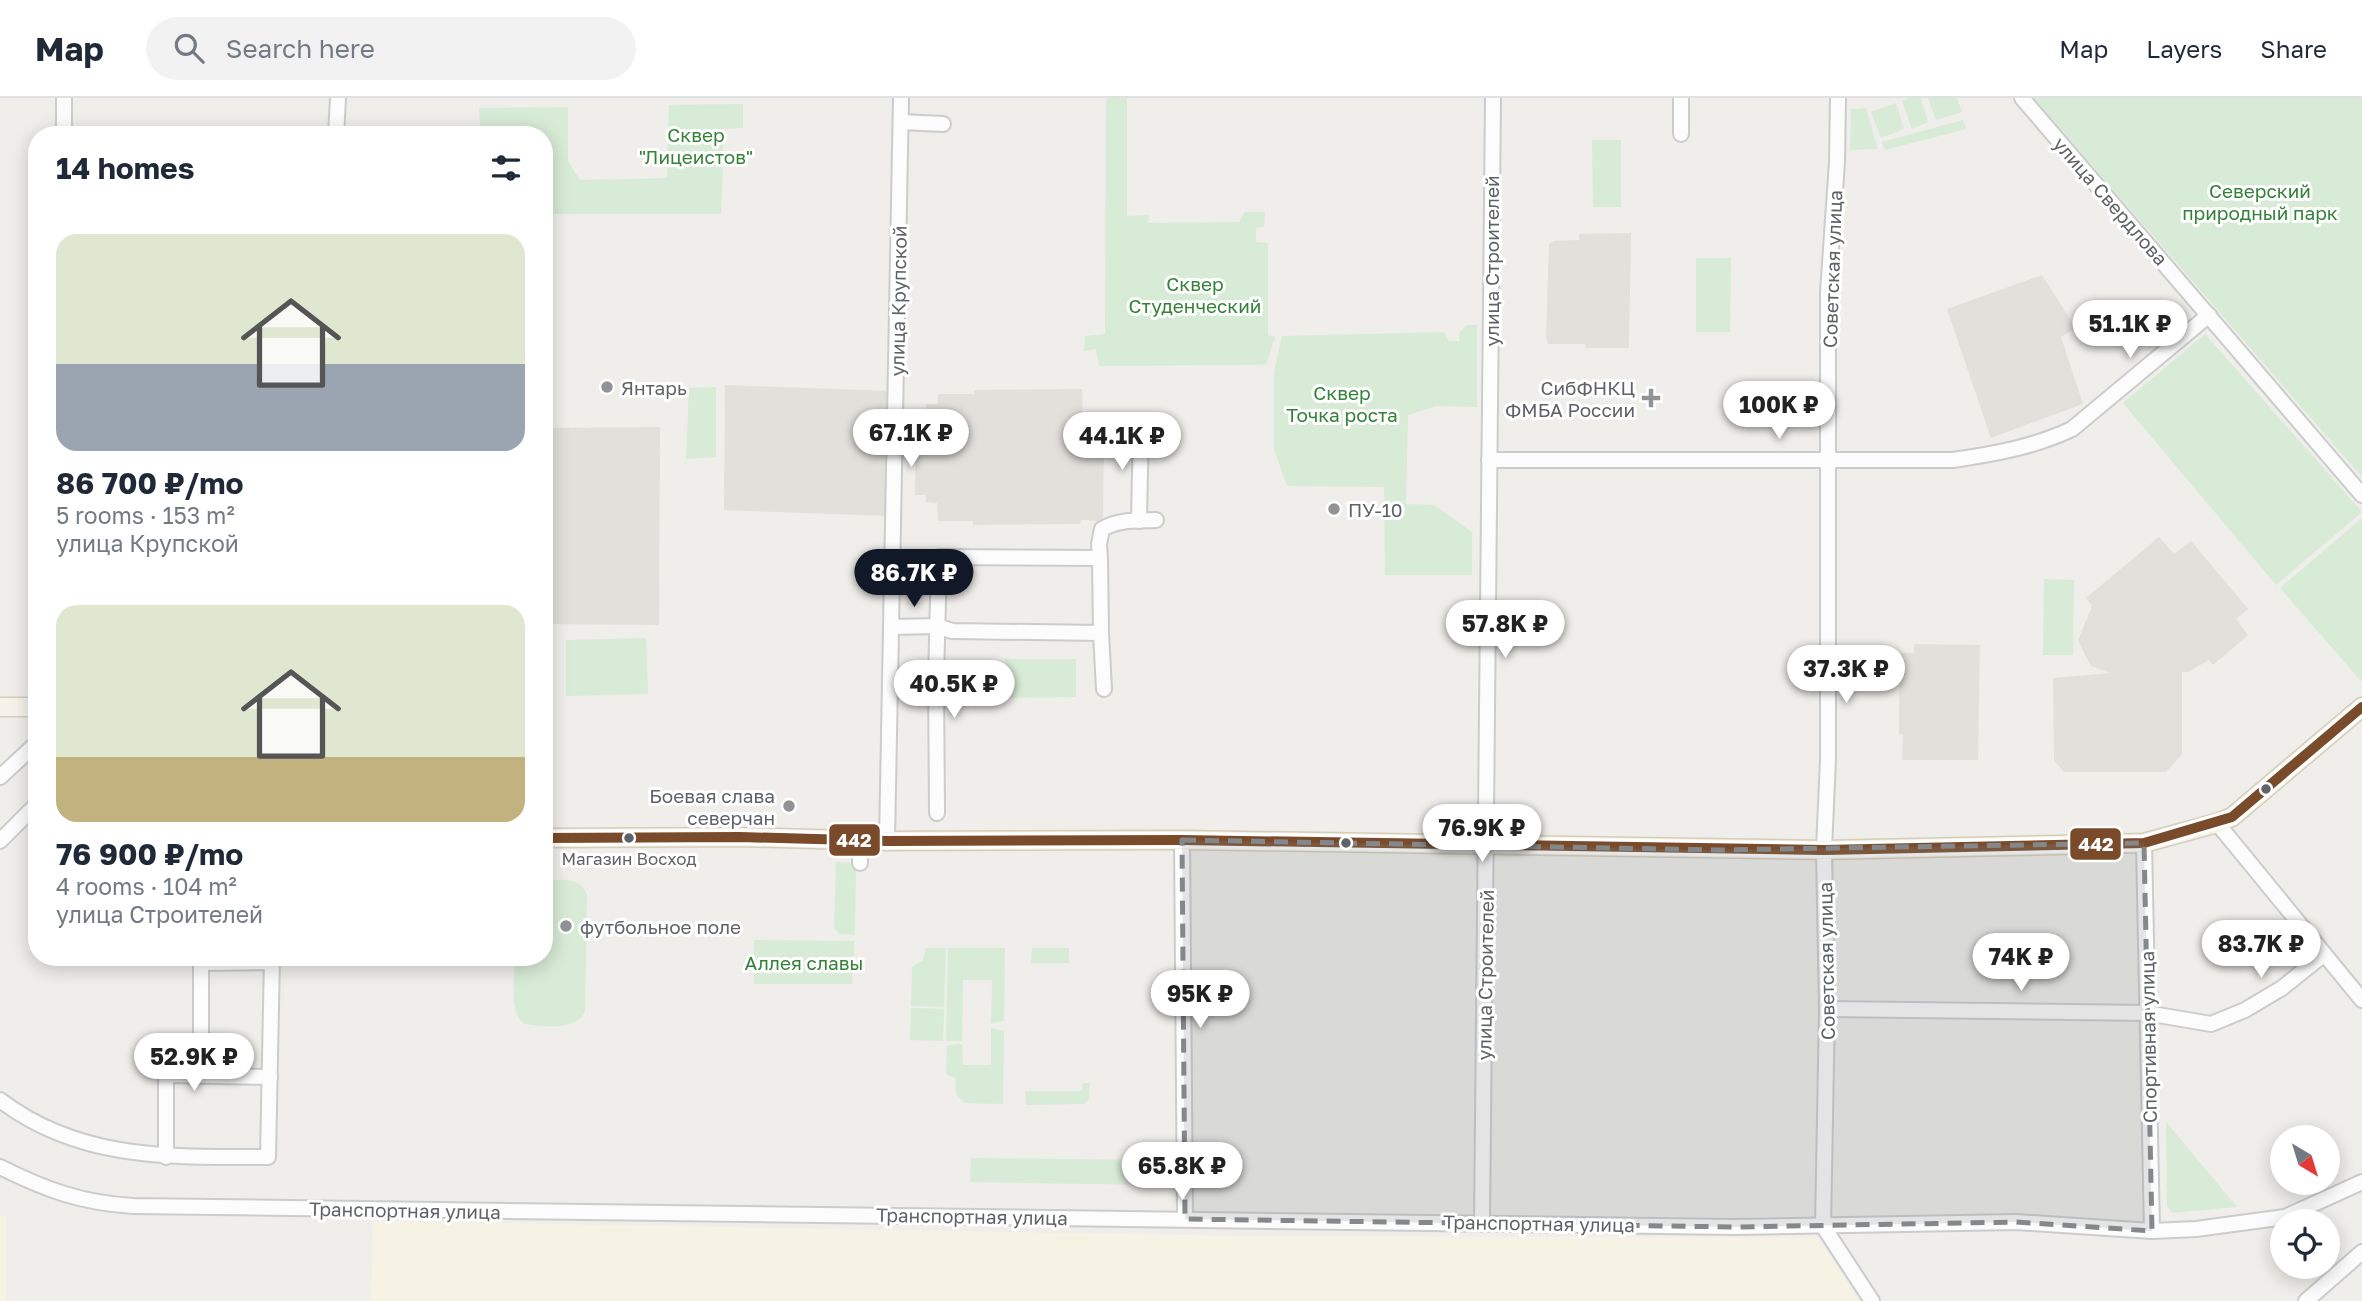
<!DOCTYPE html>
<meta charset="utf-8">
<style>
:root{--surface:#fff;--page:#f2f2f3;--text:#1f2937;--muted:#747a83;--line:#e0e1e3;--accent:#111827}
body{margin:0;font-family:"Golos Text",sans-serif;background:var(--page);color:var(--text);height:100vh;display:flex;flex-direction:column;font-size:26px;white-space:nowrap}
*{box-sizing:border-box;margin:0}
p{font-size:23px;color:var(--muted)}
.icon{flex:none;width:38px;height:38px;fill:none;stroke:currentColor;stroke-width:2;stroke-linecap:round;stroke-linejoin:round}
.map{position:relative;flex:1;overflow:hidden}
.drawer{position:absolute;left:28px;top:28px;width:525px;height:840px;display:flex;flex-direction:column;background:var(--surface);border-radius:28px;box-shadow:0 4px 18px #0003}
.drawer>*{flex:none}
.needle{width:46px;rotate:142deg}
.tools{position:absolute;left:2270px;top:1027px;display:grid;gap:14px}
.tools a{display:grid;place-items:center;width:70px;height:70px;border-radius:50%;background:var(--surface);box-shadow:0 4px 18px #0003;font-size:35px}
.price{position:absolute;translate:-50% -60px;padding:0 16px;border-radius:24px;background:#fff;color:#222;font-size:23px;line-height:46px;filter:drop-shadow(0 2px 4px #0008)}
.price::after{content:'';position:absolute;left:50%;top:42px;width:21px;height:16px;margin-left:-10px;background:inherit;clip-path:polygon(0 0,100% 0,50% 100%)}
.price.current{background:var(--accent);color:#fff}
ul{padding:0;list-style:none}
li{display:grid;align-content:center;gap:14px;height:371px;padding:0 28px}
li span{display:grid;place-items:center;height:217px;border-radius:21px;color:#555}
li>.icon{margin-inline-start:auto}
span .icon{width:126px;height:126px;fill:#fffc;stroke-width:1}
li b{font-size:30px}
h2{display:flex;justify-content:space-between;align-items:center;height:84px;padding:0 28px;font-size:30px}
header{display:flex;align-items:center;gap:42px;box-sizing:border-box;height:98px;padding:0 35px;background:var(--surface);border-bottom:2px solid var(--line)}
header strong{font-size:33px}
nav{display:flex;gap:38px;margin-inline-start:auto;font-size:24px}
.search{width:490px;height:63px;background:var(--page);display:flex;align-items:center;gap:18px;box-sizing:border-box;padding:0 24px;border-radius:38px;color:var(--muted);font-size:26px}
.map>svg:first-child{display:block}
</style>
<header>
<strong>Map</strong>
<div class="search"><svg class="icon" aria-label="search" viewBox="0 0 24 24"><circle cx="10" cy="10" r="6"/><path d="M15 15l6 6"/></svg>Search here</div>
<nav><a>Map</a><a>Layers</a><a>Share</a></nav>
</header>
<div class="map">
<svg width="2362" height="1203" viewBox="0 0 2362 1203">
<rect width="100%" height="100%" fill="#efeeea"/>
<g fill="#f7f3e4">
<rect x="0" y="1118" width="6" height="85"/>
<path d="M373 1123 1239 1138 1819 1140 1859 1203H371Z"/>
</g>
<g fill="#e2e0da">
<path d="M1631 135 1629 250H1586L1585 246H1548L1546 239 1549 146 1555 143 1579 142V136Z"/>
<path d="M2042 177 2076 230 2061 239 2083 306 1991 340 1947 211Z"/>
<path d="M725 287 891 293 889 418 724 412Z"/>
<path d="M1082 291 1083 323H1104L1103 423 1081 422 1080 426 973 427V423H938L937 405 926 404V397H915L916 314H926V306H938V296H974V292Z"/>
<path d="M660 329 659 527 544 526V330Z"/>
<path d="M2159 439 2174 456 2191 443 2248 511 2236 521 2248 537 2213 567 2209 562 2188 574H2182V656L2166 674H2064L2054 662 2053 580 2110 575 2091 568 2078 543 2092 508 2086 500Z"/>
<path d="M1914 546 1980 547 1978 662H1902L1903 637 1899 636V555H1914Z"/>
</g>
<g fill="#d8ebd6">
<path d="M1106 0H1127V118L1149 117 1148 125 1239 124 1245 114H1265L1264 129 1256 130V144L1268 145V237L1275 239 1266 267 1099 268 1096 251 1084 253 1085 238 1105 236Z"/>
<path d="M1909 0H1921L1928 24 1912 31 1902 3Z"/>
<path d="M1928 0H1957L1962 14 1936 22Z"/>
<path d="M2034 0H2362V379Z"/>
<path d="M1896 5 1904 31 1881 40 1871 14Z"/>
<path d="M743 6V30L724 31 721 116H544V37H508V29L480 28 479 10 568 9V63L580 82 667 80 669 7Z"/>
<path d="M1866 10 1878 51 1850 52 1851 11Z"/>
<path d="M1963 22 1966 31 1885 52 1882 44Z"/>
<path d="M1592 42H1621V109H1593Z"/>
<path d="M1696 160H1731L1730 234H1696Z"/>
<path d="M1466 227H1477V309L1436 308 1408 317 1406 406 1434 407 1472 434V477H1385L1384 389 1287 388 1274 351V274L1282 238 1444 234 1449 243H1459V235Z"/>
<path d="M2205 236 2362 414 2276 487 2123 305Z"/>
<path d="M716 289V359L686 361 689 290Z"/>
<path d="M2362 420V584L2280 490Z"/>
<path d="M2044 481 2074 482 2073 557H2043Z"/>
<path d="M646 540 648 596 566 598V542Z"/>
<path d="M1005 561H1076V599L1006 600Z"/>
<path d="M836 764 856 765 855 837 840 836 834 830Z"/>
<path d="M544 782C561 782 581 778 587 797L585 914C575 933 544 929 525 926 508 918 515 877 515 859H544Z"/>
<path d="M754 842 854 843V859H835V872H853L852 886H754Z"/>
<path d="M926 850H946L944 909 911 908 912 869 923 862Z"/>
<path d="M948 850H1005L1004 923 991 925 992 882H963L962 943H946Z"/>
<path d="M1032 850H1069V865H1031Z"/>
<path d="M911 910 944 911 943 943 910 942Z"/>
<path d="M991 930 1004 933 1003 1006 965 1005 956 996 955 979 949 978 946 974 947 947 962 946 963 967H991Z"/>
<path d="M1083 985H1090L1089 1001 1084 1006 1026 1007 1025 993H1082Z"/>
<path d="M2166 1024 2237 1109 2172 1115 2167 1108Z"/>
<path d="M971 1060 1154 1062 1153 1087 970 1084Z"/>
</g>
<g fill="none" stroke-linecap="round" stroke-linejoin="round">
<g stroke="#cbcccc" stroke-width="18">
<g id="minor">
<path d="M1838 0 1837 64 1828 194V661L1824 752 1827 911 1823 1128 1872 1203"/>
<path d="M2022 0 2362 397"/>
<path d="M901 24 943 26"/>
<path d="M1681 36V0"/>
<path d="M64 37V0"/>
<path d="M336 37 338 0"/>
<path d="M1489 362H1953C1994 356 2034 349 2072 331L2209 217"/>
<path d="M1139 423 1141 326"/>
<path d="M1100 460 1099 446 1102 431C1119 421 1137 423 1156 422"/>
<path d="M891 529 937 528 952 533 1101 535 1104 591"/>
<path d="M0 679 37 645"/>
<path d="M937 715 936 583 939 459 1100 460 1101 535"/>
<path d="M2217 725 2362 902"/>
<path d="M1182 742 1185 1121"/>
<path d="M0 743 37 706"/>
<path d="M887 743 901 0"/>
<path d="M2144 745 2152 1133"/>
<path d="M860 765V742"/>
<path d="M201 859V865L272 864"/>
<path d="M1827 911 2146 915 2211 926 2245 912 2282 890 2323 857"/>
<path d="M201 978V865"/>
<path d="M0 1002C80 1063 173 1059 268 1059L272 859"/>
<path d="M166 1059V977L270 979"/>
<path d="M0 1069C46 1092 82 1105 133 1108L1735 1129 2016 1124 2152 1133 2196 1131 2285 1119 2362 1084"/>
<path d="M1159 1073 1184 1072"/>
<path d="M1482 1124 1493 0"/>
<path d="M2306 1203 2362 1154"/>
</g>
</g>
<g stroke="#d7ceb8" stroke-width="21">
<g id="major">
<path d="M0 609H37"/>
<path d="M544 740 740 739 887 743 1182 742 1824 752 2144 745 2217 725 2232 719 2362 609"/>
</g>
</g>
<use href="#minor" stroke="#fdfcfc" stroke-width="14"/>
<use href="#major" stroke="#f4f2e9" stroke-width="18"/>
<g stroke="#fff" stroke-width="16">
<path id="bus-1" d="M544 740 740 739 887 743 1182 742 1824 752 2144 745 2232 719 2362 609"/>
</g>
<use href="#bus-1" stroke="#7a4b2a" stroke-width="10"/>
</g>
<path fill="#84888a" fill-opacity="0.2" stroke="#84888a" stroke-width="5" stroke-dasharray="14 9" stroke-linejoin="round" d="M1182 742 1718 752 2144 745 2152 1133 2016 1124 1735 1129 1185 1121Z"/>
<g fill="#919496" stroke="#fff" stroke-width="2.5">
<circle cx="607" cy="289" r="7"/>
<path d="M1647.5 289.5h7v7h7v7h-7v7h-7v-7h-7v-7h7z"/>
<circle cx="1334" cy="411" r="7"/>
<circle cx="789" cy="708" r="7"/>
<circle cx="566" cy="828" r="7"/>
</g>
<g fill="#5f6368" stroke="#fff" stroke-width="2.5">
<circle cx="2266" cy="691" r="6"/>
<circle cx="629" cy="740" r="6"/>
<circle cx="1346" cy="745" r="6"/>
</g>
<g text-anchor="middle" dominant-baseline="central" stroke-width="6" stroke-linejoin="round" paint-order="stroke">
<g font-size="17" fill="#5f6368" stroke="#fff">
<text x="629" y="760">Магазин Восход</text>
</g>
<g font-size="19" fill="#348238" stroke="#fff">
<text x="696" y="36">Сквер<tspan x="696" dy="22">"Лицеистов"</tspan></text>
<text x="2260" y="92">Северский<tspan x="2260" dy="22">природный парк</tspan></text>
<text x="1195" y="185">Сквер<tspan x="1195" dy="22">Студенческий</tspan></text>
<text x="1342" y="294">Сквер<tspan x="1342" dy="22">Точка роста</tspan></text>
<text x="804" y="864">Аллея славы</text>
</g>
<g font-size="19" fill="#5f6368" stroke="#fff">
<text transform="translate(2111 103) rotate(49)">улица Свердлова</text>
<text transform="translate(1491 163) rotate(-90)">улица Строителей</text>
<text transform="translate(1832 171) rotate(-88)">Советская улица</text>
<text transform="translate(898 203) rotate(-89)">улица Крупской</text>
<text transform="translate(1826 863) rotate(-91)">Советская улица</text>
<text transform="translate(1485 877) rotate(-89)">улица Строителей</text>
<text transform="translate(2148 939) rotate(-91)">Спортивная улица</text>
<text transform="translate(405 1112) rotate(1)">Транспортная улица</text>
<text transform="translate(972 1118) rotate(1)">Транспортная улица</text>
<text transform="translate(1539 1125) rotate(1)">Транспортная улица</text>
</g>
<g font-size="19" fill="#5f6368" stroke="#fff" text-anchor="start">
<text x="621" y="289">Янтарь</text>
<text x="1635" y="289" text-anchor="end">СибФНКЦ<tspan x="1635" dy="22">ФМБА России</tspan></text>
<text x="1348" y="411">ПУ-10</text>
<text x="775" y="697" text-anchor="end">Боевая слава<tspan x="775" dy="22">северчан</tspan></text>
<text x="580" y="828">футбольное поле</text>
</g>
</g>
<g stroke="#fff" stroke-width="2.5">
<rect x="828" y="725" width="53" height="34" rx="7" fill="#7a4b2a"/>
<rect x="2069" y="729" width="53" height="34" rx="7" fill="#7a4b2a"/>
</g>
<g font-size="19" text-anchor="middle" font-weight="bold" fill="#fff">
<text x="854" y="749">442</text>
<text x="2096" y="753">442</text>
</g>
</svg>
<div class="tools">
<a><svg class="needle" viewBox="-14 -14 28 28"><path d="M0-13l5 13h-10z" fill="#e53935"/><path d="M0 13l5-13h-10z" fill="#747a83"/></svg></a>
<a><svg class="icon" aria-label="locate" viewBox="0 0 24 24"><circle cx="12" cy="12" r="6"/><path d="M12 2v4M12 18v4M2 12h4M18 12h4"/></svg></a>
</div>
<b class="price" style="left:2130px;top:262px">51.1K ₽</b>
<b class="price" style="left:1779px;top:343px">100K ₽</b>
<b class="price" style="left:911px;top:371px">67.1K ₽</b>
<b class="price" style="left:1122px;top:374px">44.1K ₽</b>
<b class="price current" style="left:914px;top:511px">86.7K ₽</b>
<b class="price" style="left:1505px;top:562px">57.8K ₽</b>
<b class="price" style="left:1846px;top:607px">37.3K ₽</b>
<b class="price" style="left:954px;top:622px">40.5K ₽</b>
<b class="price" style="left:1482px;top:766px">76.9K ₽</b>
<b class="price" style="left:2261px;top:882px">83.7K ₽</b>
<b class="price" style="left:2021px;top:895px">74K ₽</b>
<b class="price" style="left:1200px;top:932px">95K ₽</b>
<b class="price" style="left:194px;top:995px">52.9K ₽</b>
<b class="price" style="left:1182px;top:1104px">65.8K ₽</b>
<section class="drawer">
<h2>14 homes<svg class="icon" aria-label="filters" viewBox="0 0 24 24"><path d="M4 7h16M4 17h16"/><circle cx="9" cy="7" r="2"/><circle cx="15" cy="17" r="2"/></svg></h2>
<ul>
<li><span style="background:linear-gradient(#dfe7d0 60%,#9aa5b1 0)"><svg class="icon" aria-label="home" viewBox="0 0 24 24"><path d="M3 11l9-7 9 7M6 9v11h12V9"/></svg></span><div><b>86 700 ₽/mo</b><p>5 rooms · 153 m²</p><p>улица Крупской</p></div></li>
<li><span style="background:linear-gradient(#dfe7d0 70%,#c2b280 0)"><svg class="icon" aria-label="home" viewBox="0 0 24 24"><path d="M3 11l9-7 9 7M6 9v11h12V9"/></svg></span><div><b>76 900 ₽/mo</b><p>4 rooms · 104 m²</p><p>улица Строителей</p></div></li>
</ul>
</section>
</div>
